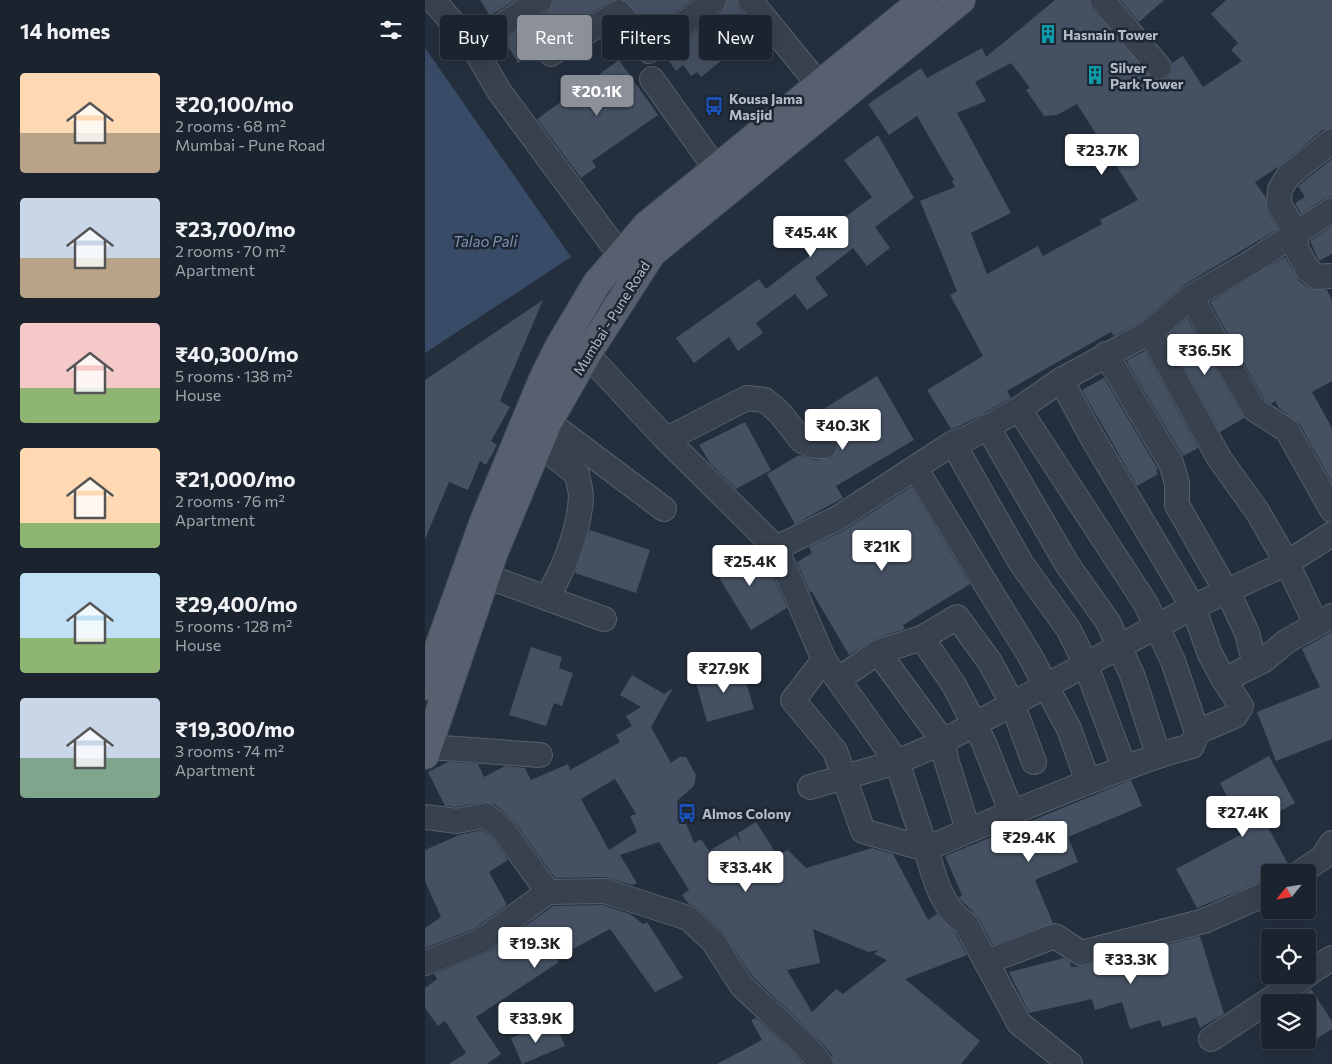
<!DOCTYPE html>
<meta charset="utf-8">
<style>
:root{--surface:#1b232e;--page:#282f3a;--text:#f1f3f6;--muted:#a0a4aa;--line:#39404a;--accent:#8c9099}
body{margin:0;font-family:Commissioner,sans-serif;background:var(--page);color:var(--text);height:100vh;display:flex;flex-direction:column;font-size:19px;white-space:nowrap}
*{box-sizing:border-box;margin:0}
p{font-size:16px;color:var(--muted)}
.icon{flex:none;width:28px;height:28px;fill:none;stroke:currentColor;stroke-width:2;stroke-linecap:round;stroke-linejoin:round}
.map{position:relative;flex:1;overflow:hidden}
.drawer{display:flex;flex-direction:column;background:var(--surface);width:425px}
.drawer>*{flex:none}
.hud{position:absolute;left:15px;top:15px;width:475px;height:45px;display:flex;gap:10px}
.needle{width:32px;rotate:240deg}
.fabs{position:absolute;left:836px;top:864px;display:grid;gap:10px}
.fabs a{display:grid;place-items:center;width:55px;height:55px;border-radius:5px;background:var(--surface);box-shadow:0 5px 20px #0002,0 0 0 1px var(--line);font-size:25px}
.price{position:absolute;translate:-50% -42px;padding:0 11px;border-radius:5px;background:#fff;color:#222;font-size:16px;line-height:32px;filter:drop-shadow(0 1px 2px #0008)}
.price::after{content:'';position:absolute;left:50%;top:30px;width:15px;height:11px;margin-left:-8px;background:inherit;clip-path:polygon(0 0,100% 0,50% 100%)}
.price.on{background:var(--accent);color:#fff}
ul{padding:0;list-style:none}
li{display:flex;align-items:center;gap:15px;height:125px;padding:0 20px}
li span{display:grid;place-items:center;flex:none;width:140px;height:100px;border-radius:5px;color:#555}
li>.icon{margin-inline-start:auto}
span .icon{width:60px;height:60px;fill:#fffc;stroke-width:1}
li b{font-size:21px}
h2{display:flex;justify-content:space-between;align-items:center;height:60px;padding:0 20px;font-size:21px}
.pill{padding:0 18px;border-radius:5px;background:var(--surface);box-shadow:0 5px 20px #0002,0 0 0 1px var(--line);font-size:18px;line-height:45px}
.pill.on{background:var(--accent);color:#fff}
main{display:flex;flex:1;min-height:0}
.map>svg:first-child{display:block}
</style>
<main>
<section class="drawer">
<h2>14 homes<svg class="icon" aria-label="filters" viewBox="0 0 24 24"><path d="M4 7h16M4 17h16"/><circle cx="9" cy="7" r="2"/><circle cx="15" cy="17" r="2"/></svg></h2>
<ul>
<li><span style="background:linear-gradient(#ffd9b3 60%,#b9a48a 0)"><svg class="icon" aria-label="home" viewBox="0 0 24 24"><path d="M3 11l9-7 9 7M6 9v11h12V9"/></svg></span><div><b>₹20,100/mo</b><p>2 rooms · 68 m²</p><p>Mumbai - Pune Road</p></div></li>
<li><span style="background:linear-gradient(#c9d6e8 60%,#b9a48a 0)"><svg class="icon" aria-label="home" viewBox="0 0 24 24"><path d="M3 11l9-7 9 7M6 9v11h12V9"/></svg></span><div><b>₹23,700/mo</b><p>2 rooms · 70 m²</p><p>Apartment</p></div></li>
<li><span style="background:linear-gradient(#f6c9c9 65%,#8fb573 0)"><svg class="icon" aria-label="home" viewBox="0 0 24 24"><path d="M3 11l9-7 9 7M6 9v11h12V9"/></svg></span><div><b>₹40,300/mo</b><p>5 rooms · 138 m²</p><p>House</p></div></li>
<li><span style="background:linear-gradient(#ffd9b3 75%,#8fb573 0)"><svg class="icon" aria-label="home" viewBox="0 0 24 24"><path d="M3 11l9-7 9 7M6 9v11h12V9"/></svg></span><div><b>₹21,000/mo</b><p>2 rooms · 76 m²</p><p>Apartment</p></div></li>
<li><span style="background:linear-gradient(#bfe0f5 65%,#8fb573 0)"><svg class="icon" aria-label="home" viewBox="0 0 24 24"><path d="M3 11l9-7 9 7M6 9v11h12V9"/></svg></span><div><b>₹29,400/mo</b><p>5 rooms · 128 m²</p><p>House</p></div></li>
<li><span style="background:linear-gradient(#c9d6e8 60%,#7fa58c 0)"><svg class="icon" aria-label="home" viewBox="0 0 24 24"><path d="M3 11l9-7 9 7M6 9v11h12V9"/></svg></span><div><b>₹19,300/mo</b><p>3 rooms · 74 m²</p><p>Apartment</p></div></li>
</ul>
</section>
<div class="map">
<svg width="907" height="1064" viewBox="0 0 907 1064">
<rect width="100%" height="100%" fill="#242f3e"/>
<path fill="#394c67" d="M0 48 146 257 0 353Z"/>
<g fill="#455162" fill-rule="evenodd">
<path d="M55 0H90L65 16Z"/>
<path d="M129 0H188L119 42 113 50 93 63 79 40 123 11Z"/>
<path d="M200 0H267L226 32Z"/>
<path d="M302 0H312L314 8 323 19 321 21 331 33 276 77 272 72 266 76 258 65 251 71 240 56 297 11Z"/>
<path d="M630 0H664L667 9 729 80 736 81 742 78 747 71V63L758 56 778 87 817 61 806 50 813 43 786 14 801 0H907V128L898 130 853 167 830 182 841 198 842 210 853 229 759 285 717 321 689 336 686 332 629 364 582 391 586 398 537 425 526 429 502 390 558 356 525 295 532 291 495 201 530 187 527 181 529 180 492 116 464 135 443 104 496 68 502 78 557 48 561 57ZM586 63 605 88 601 90 619 116 632 115 652 104 713 200 675 220 677 224 618 256 613 246 562 274 546 233 586 213 532 113 561 101 550 82Z"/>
<path d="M695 0H739L714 22Z"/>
<path d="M194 60 233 115 167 161 171 167 156 178 112 119Z"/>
<path d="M453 135 489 198 450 227 465 248 442 266 428 248 390 278 403 295 382 310 370 294 331 323 338 333 313 351 304 337 269 363 251 338 334 279 341 289 398 245 392 238 447 197 419 160Z"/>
<path d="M907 159V196L900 198 876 214 870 203 880 197 873 186Z"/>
<path d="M907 226V254L894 261 885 241Z"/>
<path d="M860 257 874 281 884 288 902 290 907 300V381L887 392 907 428V482L874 423 854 408 850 401 846 404 839 399 785 302Z"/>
<path d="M118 300 75 401 85 407 66 441 72 445 61 465 55 461 43 490 24 482 0 539V380Z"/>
<path d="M762 318 819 418 795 432 742 335Z"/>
<path d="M720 351 773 448 758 456 703 364 702 360Z"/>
<path d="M452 376 489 440 411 486 418 498 370 524 342 474 374 455 388 460 407 458 414 446 408 435 414 431 400 408Z"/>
<path d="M679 378 733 469 731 471 733 474 712 486 657 390Z"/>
<path d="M320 422 346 470 311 489 285 463 274 445Z"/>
<path d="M486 487 545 584 478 625 480 629 449 639 424 655 387 592 385 593 372 562 387 553 384 547 420 530Z"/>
<path d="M165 530 225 550 211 593 150 573Z"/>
<path d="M322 544 344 578 348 576 362 608 326 630 287 566Z"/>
<path d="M907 632V739L851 761 832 712 895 687 877 649Z"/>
<path d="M106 647 137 657 134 668 148 673 137 706 129 703 121 726 84 715Z"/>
<path d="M316 665 329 709 282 722 270 679Z"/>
<path d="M207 675 239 694 248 688 226 727 246 763 254 757H261L271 775 269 786 252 801 269 843 276 839 284 851 311 835 316 843 313 833 331 822 352 855 363 850 381 868 447 848 468 854 503 920 512 914 530 933 542 955 480 979 555 1041 536 1064H409L407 1055 391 1037 328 977 297 931 272 908 263 903 257 895 264 890 234 842 195 855 212 883 207 885 180 877 130 878 90 823 70 804 59 802 31 807 20 806 3 772 23 762 53 764 59 777 80 766 100 768 106 780 143 764 145 770 195 742 191 735 207 726 201 716 216 707 195 695ZM190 779 211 814 205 816 212 832 184 850 156 799ZM388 929 443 952 454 950 449 954 462 960 418 994 411 989 387 1012 362 970 395 963Z"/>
<path d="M844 756 870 803 839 820 864 866 862 872H845V878L772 908 751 869 821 832 795 783Z"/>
<path d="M706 780 717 806 643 837 653 862 610 880 628 923 568 945 553 917 534 898 537 895 520 856Z"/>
<path d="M57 830 69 840 83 860 64 872 82 905 49 929 0 948V928L16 917 0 881V850L34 835Z"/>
<path d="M178 905 205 914 218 924 222 922 258 978 230 992 185 929 131 958 134 962 51 1017 76 1054 62 1064H24L41 1053 20 1021 13 1026 0 1008V988L12 979 9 974 64 952 128 906Z"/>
<path d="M775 936 799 1014 775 1028 771 1017 737 1027 735 1020 705 1029 697 1002 670 1010 667 999 604 1013 584 972 639 958 645 962 646 967 659 966Z"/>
<path d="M886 989 907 1021V1029L882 1045V1002H866Z"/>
<path d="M331 1018 371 1055 378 1064H292L337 1040 326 1020Z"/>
<path d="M116 1025 120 1035 133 1030 140 1046 97 1064 86 1038Z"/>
</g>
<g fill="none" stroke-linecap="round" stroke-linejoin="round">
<g stroke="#565f6c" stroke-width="26">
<g id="minor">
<path d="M8 0 47 45 74 91 196 256 204 272"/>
<path d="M325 0 394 85"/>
<path d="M677 0 734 67"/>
<path d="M47 45 115 0"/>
<path d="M126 54 194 12 224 51 289 0"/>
<path d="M227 79 291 169"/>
<path d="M904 276 892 277 883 270 871 248V233L854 204 855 189 864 175 907 141"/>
<path d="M766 297 829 409 862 430 907 510"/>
<path d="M725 332 794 458 832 511 862 563 891 624"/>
<path d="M148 342 162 354 239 437 351 548 413 518 528 443 543 438 594 409 636 380 725 332 766 297 825 263 907 210"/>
<path d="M681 354 746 463 752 483V505L808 603 822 633 830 665"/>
<path d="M636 380 667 437 768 607 785 654 799 680"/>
<path d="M594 409 721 604 748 661 772 732"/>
<path d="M123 422 239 509"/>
<path d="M562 426 642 564 683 622 708 677 733 754"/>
<path d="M242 439 322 398 340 400 355 413 377 441 388 446H400"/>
<path d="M528 443 596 563 644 630 660 663 699 767"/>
<path d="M114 444 152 474C153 481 156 490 156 497 154 532 139 568 122 598"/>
<path d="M490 468 605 656 644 729 663 782"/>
<path d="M351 548 399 660 368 700 410 751 438 831 501 849C509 876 516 908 541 924L594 1023 645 1064"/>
<path d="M61 576 179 619"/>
<path d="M497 638 529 685 559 743 586 811"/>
<path d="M453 652 518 741 521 759 543 830"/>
<path d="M399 660 472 762 501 849C555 825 608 804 663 782 698 769 730 755 767 746L772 732 810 716 816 706 799 680 839 660 862 641 907 616"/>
<path d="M414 679 453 652 497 638 532 617 565 662 587 703 609 762"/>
<path d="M3 747 115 755"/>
<path d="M385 787 472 762 509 746 768 607 862 563 907 534"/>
<path d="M0 817 32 821 61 815 79 831 123 892 180 891 263 918 288 941 317 986 381 1046 396 1064"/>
<path d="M876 872 897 858 907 843"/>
<path d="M561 962 630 936 656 953 779 921 845 892"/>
<path d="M0 963 56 941 123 892"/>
<path d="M882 974 907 958"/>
<path d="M786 1039 882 975"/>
</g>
</g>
<g stroke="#414a57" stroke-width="30">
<g id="major">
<path d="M0 686 59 521 118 379 134 347 172 283 222 225 498 0"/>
<path d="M0 755 69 552 123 422 162 354 227 253 536 0"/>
</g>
</g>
<use href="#minor" stroke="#38414e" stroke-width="24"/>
<use href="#major" stroke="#56606e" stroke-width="28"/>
</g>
<defs>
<g id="building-bare" transform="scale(1.5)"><path d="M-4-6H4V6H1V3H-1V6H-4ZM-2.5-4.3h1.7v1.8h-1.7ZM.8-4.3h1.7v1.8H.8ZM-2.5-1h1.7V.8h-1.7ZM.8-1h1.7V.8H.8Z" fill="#0f9aa8" stroke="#1d2633" stroke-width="2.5" paint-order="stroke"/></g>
<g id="bus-bare" transform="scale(1.5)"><path d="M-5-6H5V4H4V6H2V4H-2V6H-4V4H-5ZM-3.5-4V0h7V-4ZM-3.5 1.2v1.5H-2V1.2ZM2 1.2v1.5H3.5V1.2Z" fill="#1a4fb4" stroke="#1d2633" stroke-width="2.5" paint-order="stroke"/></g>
</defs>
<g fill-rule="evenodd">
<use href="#building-bare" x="623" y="34"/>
<use href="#building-bare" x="670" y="75"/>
<use href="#bus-bare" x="289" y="106"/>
<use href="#bus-bare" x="262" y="813"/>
</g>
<g text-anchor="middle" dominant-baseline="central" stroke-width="5" stroke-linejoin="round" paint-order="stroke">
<g font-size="14" font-weight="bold" fill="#b4bcc9" stroke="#1d2633" text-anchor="start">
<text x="638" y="34">Hasnain Tower</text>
<text x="685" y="67">Silver<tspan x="685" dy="16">Park Tower</tspan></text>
<text x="304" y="98">Kousa Jama<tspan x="304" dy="16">Masjid</tspan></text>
<text x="277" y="813">Almos Colony</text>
</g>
<g font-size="14" fill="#b4bcc9" stroke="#1d2633">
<text transform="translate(186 318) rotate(-58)">Mumbai - Pune Road</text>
</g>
<g font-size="15" font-style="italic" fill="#7c92b1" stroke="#1d2633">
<text x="60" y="241">Talao Pali</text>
</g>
</g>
</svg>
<div class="fabs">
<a><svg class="needle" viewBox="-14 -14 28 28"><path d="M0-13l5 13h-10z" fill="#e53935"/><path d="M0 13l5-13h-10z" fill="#a0a4aa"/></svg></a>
<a><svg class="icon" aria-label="locate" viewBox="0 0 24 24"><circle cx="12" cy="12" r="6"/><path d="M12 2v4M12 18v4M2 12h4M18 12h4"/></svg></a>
<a><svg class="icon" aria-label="layers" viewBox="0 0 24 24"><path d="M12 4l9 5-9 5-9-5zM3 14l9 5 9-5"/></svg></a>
</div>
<b class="price on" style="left:172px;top:117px">₹20.1K</b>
<b class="price" style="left:677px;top:176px">₹23.7K</b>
<b class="price" style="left:386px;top:258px">₹45.4K</b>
<b class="price" style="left:780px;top:376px">₹36.5K</b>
<b class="price" style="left:418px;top:451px">₹40.3K</b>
<b class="price" style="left:457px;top:572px">₹21K</b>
<b class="price" style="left:325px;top:587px">₹25.4K</b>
<b class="price" style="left:299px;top:694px">₹27.9K</b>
<b class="price" style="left:818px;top:838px">₹27.4K</b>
<b class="price" style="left:604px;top:863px">₹29.4K</b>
<b class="price" style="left:321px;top:893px">₹33.4K</b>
<b class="price" style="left:110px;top:969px">₹19.3K</b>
<b class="price" style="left:706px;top:985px">₹33.3K</b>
<b class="price" style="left:111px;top:1044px">₹33.9K</b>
<div class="hud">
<a class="pill">Buy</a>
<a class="pill on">Rent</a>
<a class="pill">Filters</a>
<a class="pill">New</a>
</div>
</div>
</main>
